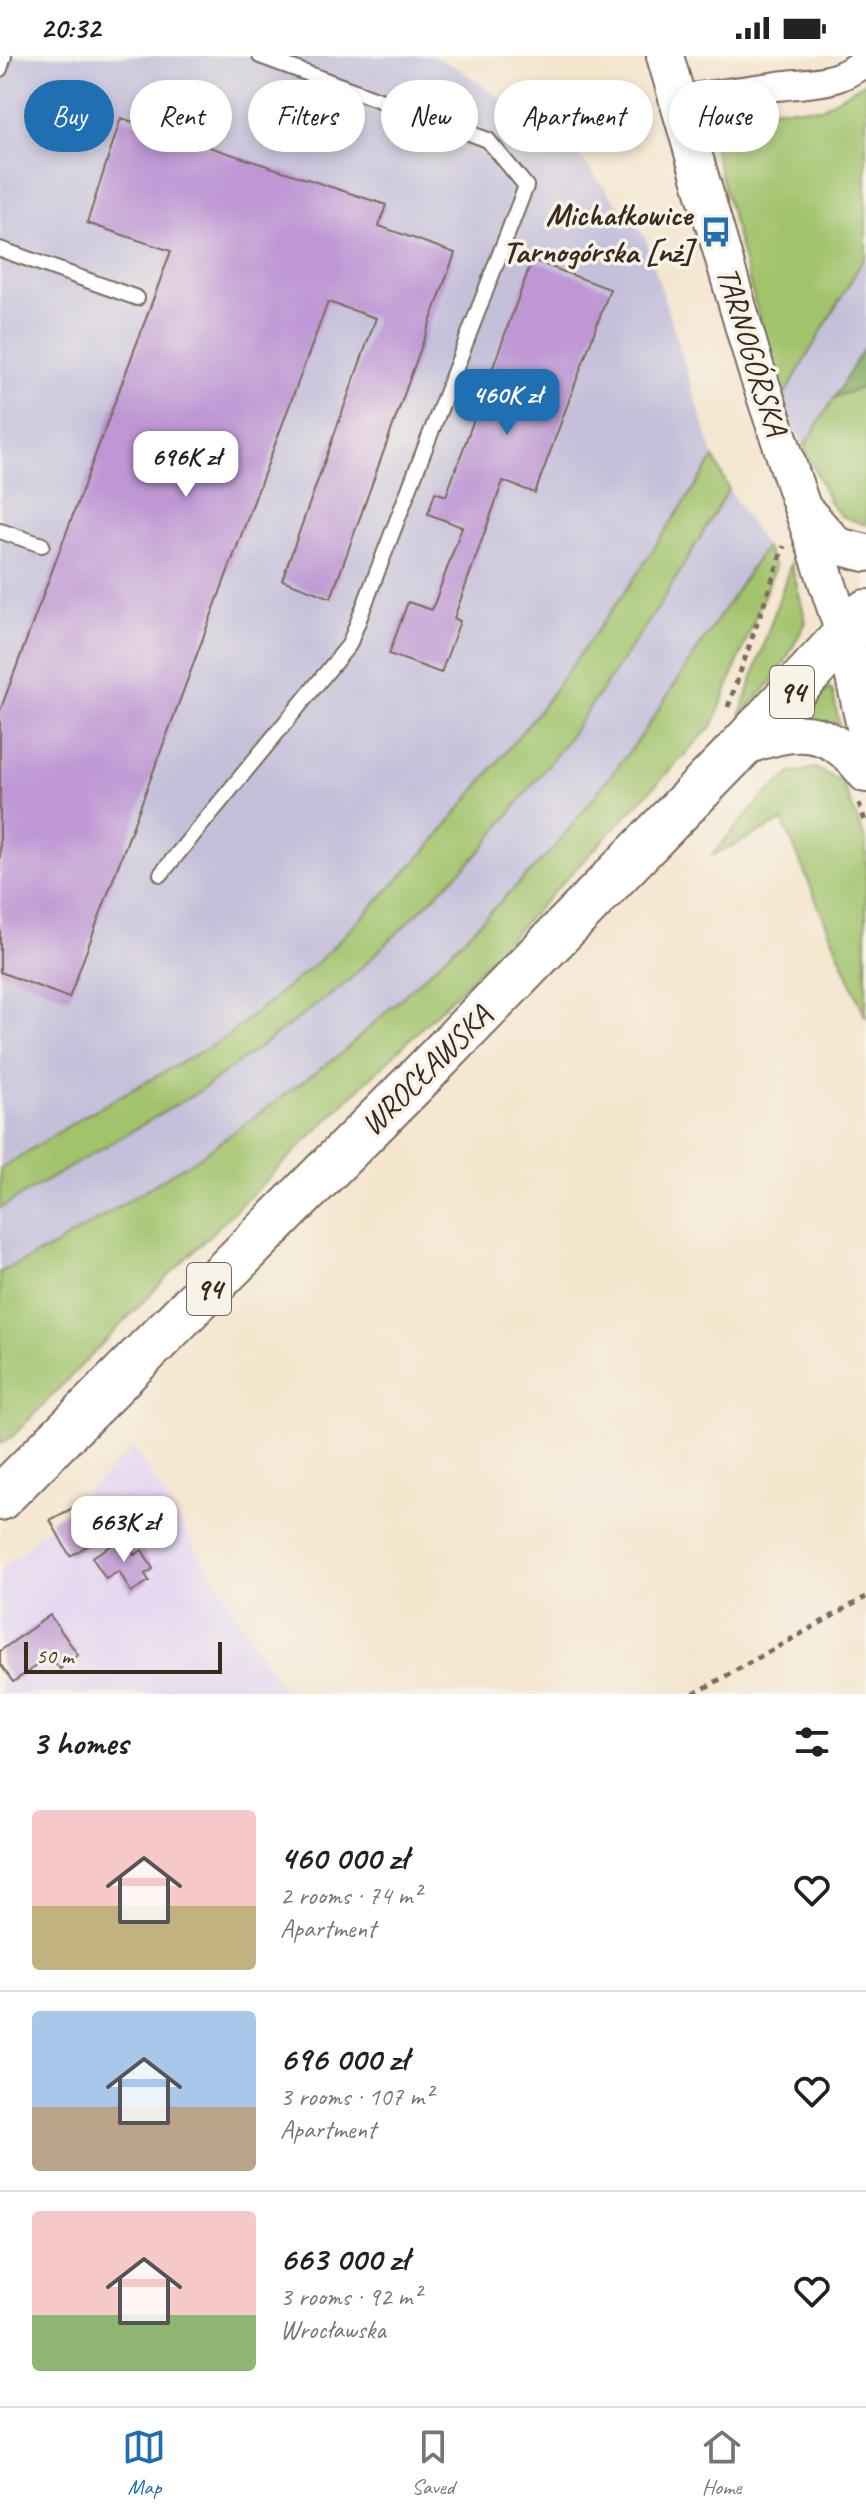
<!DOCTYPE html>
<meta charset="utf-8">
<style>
:root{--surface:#fff;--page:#f6f6f6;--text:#222;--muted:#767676;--line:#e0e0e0;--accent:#1f6fb2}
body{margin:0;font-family:Caveat,sans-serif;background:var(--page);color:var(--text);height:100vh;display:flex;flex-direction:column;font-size:30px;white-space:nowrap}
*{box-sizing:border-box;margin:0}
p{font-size:26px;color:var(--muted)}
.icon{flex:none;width:44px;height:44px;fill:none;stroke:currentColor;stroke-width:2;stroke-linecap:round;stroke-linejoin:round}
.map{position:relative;height:1638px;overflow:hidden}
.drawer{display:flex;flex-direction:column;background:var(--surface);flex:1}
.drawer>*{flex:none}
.top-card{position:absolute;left:24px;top:24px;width:818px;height:72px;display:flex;gap:16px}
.scale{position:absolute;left:24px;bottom:20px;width:198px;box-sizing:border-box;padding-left:8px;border:4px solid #3b2a1e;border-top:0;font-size:22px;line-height:28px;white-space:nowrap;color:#3b2a1e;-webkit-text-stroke:6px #f7f3e8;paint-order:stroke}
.price{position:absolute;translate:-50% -68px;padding:0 18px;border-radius:16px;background:#fff;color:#222;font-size:26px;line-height:52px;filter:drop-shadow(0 2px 4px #0008)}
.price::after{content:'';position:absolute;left:50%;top:48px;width:24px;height:18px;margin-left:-12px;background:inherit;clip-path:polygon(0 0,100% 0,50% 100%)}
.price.current{background:var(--accent);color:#fff}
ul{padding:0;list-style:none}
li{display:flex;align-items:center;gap:24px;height:200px;padding:0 32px}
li+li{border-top:2px solid var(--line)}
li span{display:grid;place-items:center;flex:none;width:224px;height:160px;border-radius:8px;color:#555}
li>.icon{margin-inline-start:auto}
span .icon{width:96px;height:96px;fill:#fffc;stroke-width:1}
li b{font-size:34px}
h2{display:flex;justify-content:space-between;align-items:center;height:96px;padding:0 32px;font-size:34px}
.pill{padding:0 28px;border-radius:36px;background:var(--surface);box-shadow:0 4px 12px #0003;font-size:28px;line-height:72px}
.pill.current{background:var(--accent);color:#fff}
.status{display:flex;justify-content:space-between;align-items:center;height:56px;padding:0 40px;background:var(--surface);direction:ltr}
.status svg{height:22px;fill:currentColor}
.dock{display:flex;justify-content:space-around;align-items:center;height:112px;border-top:2px solid var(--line);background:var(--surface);font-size:22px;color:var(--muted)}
.dock a{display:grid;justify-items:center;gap:4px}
.dock .current{color:var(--accent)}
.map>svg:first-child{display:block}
</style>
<div class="status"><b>20:32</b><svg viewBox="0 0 49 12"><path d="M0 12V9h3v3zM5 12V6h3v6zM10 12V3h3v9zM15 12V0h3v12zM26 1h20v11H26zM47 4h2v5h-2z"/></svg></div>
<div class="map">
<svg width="866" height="1638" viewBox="0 0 866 1638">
<rect width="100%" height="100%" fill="#f7f3e8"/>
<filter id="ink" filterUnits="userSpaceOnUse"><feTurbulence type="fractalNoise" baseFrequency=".0125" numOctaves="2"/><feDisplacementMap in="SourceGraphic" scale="16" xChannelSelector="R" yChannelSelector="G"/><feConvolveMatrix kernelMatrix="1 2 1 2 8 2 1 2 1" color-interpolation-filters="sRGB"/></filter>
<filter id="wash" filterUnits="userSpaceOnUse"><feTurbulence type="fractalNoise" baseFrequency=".006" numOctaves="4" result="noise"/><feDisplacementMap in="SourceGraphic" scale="32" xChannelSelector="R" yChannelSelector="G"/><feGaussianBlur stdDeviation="1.8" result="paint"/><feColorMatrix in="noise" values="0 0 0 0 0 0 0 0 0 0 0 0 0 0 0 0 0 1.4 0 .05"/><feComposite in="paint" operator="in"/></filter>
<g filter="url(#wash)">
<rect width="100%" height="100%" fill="#f4e5cd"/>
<path fill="#e2d4f3" d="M134 1392 286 1638H0V1515Z"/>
<g fill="#c5c0da">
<path d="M0 0H432L458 12 579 100 645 181 714 402 629 530 545 647 426 795 321 903 224 983 84 1060 0 1113Z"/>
<path d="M866 199V288L804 390 781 345Z"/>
<path d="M729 433 765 491 639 683 555 791 441 905 343 996 205 1097 53 1191 0 1216V1152L200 1035 345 928 478 798 566 686 658 552Z"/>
</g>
<g fill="#a1c36c" stroke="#6e7645" stroke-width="2">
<path d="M866 26V199L781 345 703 52H821Z"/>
<path d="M866 330V469L841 460 830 447 804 390 835 341Z"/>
<path d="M714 402 729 433 658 552 566 686 478 798 345 928 200 1035 0 1152V1113L84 1060 224 983 321 903 426 795 545 647 629 530Z"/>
<path d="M765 491 775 511 713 669 460 934 167 1221 13 1380 0 1388V1216L53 1191 205 1097 343 996 441 905 555 791 639 683Z"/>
<path d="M791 507 806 566 778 619 740 660Z"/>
<path d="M829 632 833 636 839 668 802 662 801 659Z"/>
<path d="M815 712 842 726 866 785V962L783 765 711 800 764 740 790 718Z"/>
</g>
<path fill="#80a960" stroke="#5e6a3f" stroke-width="2" d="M866 288V330L835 341Z"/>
<g id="blocks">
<g fill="#be97d4">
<path d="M121 62 386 149 379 170 455 197 331 542 282 524 376 262 328 246 69 942 0 916V655L171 195 87 167Z"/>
<path d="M532 204 610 233 535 437 503 425 454 562 460 565 441 617 389 598 408 546 432 554 462 471 428 458 435 436 446 440Z"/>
<path d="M80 1448 99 1483 70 1500 50 1464Z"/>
<path d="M125 1482 134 1499 142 1494 153 1513 145 1518 149 1525 131 1536 119 1515 106 1523 92 1501Z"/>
<path d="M50 1559 78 1599 60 1613 50 1600 13 1626 0 1608V1595Z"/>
</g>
</g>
</g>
<g filter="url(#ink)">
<use href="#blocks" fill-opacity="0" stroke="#7c6b5b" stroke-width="2"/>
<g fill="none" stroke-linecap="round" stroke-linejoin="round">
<g stroke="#7c6b5b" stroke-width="18">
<g id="service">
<path d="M0 13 4 0"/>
<path d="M0 193 137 242"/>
<path d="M0 475 42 489"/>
<path d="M161 818 349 589 526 130 488 84 260 0"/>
</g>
</g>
<g stroke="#7c6b5b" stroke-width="32">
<path id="minor" d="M677 44C711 39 744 35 777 30 815 25 833 30 866 5"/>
</g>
<g stroke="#7c6b5b" stroke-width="40">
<g id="tertiary">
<path d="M665 0 755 310 845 580 866 675"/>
<path d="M808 458 837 490 866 497"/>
<path d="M740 692C796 672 827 667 866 718"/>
</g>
</g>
<g stroke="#7c6b5b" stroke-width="48">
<path id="primary" d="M0 1442 418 1023 740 692 866 556"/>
</g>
<g stroke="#7c6b5b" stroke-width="5" stroke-dasharray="6 6" stroke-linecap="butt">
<path d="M728 651 784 490"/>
<path d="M859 747 866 768"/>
<path d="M694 1638 866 1541"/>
</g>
<use href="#service" stroke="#fff" stroke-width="14"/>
<use href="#minor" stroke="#fff" stroke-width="28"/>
<use href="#tertiary" stroke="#fff" stroke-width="36"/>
<use href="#primary" stroke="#fff" stroke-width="44"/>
</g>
</g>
<defs>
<g id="bus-bare" transform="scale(2.4)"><path d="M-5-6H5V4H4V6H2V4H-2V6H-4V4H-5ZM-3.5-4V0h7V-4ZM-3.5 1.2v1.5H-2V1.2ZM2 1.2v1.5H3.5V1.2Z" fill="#1f6fb2" stroke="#f7f3e8" stroke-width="2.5" paint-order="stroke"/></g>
</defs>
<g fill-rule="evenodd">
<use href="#bus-bare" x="716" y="176"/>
</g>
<g text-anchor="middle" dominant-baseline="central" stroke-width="7" stroke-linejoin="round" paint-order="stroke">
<g fill="#f7f3e8" stroke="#73665b" stroke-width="2">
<rect x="770" y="610" width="44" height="52" rx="6"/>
<rect x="187" y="1207" width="44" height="52" rx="6"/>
</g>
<g font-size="30" font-weight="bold" fill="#3b2a1e">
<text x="792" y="636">94</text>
<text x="209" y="1233">94</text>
</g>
<g font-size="32" font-weight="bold" fill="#3b2a1e" stroke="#f7f3e8" text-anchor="end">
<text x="692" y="158">Michałkowice<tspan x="692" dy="37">Tarnogórska [nż]</tspan></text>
</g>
<g font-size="32" fill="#3b2a1e" stroke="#f7f3e8">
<text transform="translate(752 295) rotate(73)">TARNOGÓRSKA</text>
<text transform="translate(426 1014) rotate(-45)">WROCŁAWSKA</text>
</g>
</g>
</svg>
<div class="scale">50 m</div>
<b class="price current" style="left:507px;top:381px">460K zł</b>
<b class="price" style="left:186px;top:443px">696K zł</b>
<b class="price" style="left:124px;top:1508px">663K zł</b>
<div class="top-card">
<a class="pill current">Buy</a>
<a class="pill">Rent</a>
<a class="pill">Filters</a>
<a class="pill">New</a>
<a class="pill">Apartment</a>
<a class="pill">House</a>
</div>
</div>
<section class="drawer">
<h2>3 homes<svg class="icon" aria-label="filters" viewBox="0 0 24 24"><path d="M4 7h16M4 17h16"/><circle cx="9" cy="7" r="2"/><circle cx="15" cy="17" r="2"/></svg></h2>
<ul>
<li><span style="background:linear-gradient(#f6c9c9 60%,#c2b280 0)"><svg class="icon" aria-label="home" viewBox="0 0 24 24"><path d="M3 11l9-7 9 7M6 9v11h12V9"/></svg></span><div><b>460 000 zł</b><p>2 rooms · 74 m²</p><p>Apartment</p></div><svg class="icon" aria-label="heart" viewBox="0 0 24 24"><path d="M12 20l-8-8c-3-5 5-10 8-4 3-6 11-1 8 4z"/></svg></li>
<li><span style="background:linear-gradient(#a9c7e8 60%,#b9a48a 0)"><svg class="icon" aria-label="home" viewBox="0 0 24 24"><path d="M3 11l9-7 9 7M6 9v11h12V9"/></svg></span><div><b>696 000 zł</b><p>3 rooms · 107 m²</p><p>Apartment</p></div><svg class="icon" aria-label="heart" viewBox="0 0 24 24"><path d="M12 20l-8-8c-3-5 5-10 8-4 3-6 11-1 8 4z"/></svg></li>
<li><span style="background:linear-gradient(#f6c9c9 65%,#8fb573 0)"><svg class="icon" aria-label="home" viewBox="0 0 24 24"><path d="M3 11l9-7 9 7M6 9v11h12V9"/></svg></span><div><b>663 000 zł</b><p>3 rooms · 92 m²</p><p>Wrocławska</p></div><svg class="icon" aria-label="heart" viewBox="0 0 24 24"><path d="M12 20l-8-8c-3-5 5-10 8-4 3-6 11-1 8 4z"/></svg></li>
</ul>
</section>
<nav class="dock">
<a class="current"><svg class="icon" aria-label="map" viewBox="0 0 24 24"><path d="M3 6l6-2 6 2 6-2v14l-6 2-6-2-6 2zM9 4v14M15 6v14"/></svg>Map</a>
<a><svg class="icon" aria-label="saved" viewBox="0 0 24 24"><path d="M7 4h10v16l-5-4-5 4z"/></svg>Saved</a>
<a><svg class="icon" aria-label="home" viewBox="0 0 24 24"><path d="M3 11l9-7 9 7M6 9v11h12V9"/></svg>Home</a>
</nav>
